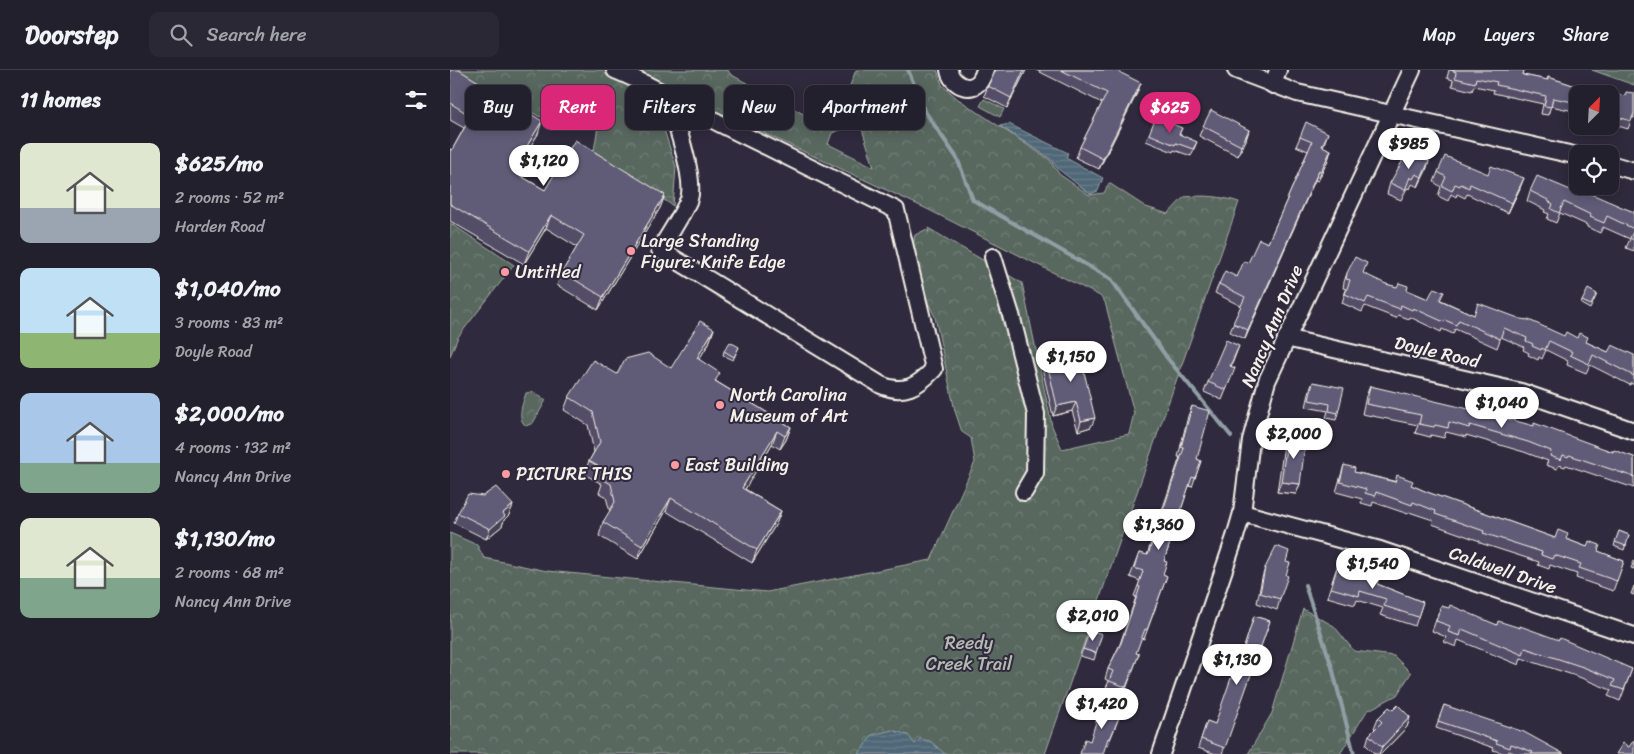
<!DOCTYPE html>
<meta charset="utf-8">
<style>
:root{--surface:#23202e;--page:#2b2836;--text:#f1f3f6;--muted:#a3a3aa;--line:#403e4a;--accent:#db2777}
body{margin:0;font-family:Sriracha,sans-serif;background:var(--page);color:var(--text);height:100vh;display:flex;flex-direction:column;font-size:19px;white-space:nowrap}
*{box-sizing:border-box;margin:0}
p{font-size:16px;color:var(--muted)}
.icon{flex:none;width:28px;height:28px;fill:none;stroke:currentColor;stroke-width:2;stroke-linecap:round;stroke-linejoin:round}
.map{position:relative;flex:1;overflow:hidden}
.panel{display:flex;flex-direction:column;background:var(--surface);width:450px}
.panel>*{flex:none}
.top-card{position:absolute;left:15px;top:15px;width:475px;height:45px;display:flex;gap:10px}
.needle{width:32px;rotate:24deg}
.tools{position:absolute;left:1119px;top:15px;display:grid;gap:10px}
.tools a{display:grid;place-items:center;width:50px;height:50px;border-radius:10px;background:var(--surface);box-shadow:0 2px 12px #0003,0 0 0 1px var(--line);font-size:25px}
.price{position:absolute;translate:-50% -42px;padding:0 11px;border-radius:18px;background:#fff;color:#222;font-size:16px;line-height:32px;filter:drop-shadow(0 1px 2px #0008)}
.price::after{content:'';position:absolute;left:50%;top:30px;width:15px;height:11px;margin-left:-8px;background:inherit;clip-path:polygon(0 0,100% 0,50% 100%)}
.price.active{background:var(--accent);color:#fff}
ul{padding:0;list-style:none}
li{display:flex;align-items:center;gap:15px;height:125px;padding:0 20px}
li span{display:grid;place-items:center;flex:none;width:140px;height:100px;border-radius:10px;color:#555}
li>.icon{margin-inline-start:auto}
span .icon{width:60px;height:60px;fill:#fffc;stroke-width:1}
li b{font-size:21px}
h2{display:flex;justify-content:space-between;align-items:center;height:60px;padding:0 20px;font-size:21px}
.pill{padding:0 18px;border-radius:10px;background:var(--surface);box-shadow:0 2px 12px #0003,0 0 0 1px var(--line);font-size:18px;line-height:45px}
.pill.active{background:var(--accent);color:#fff}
header{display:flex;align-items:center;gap:30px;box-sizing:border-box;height:70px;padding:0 25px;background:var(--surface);border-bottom:1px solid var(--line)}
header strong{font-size:24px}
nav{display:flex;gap:28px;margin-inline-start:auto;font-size:18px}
.search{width:350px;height:45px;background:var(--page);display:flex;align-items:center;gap:12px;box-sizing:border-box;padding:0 18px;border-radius:10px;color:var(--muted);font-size:19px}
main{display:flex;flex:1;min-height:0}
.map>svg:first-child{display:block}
</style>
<header>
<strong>Doorstep</strong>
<div class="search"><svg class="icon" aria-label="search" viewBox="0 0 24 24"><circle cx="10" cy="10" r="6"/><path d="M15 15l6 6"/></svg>Search here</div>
<nav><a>Map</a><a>Layers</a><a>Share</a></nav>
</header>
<main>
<section class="panel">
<h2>11 homes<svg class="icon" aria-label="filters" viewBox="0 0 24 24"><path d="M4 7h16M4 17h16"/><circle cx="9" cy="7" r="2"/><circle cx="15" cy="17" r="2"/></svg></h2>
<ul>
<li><span style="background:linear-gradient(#dfe7d0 65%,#9aa5b1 0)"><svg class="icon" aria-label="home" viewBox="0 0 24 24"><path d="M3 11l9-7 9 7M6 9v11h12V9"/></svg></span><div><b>$625/mo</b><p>2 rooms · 52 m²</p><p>Harden Road</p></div></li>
<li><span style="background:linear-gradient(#bfe0f5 65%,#8fb573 0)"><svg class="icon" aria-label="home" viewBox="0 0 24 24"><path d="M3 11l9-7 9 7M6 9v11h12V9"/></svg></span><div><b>$1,040/mo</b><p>3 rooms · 83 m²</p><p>Doyle Road</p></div></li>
<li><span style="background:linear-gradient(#a9c7e8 70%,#7fa58c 0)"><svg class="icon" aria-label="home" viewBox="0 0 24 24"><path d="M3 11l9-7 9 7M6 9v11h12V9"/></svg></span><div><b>$2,000/mo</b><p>4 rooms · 132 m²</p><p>Nancy Ann Drive</p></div></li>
<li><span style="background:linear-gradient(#dfe7d0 60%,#7fa58c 0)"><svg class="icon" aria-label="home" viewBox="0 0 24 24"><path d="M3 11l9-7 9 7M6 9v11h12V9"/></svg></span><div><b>$1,130/mo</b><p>2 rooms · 68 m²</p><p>Nancy Ann Drive</p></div></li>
</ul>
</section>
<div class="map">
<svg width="1184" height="684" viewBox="0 0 1184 684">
<defs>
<pattern id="forest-crowns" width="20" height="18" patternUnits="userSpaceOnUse" patternTransform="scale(1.25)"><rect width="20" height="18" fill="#58685f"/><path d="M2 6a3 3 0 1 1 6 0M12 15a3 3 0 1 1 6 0" fill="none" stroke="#717e76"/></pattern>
<pattern id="water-rules" width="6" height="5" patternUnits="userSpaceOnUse" patternTransform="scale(1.25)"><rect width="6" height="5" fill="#4f6878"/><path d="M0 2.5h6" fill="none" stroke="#697e8b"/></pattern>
</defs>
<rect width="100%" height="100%" fill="#2f2a3d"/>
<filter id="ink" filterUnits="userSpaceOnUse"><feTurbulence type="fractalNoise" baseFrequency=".02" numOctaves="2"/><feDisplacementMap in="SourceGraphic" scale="10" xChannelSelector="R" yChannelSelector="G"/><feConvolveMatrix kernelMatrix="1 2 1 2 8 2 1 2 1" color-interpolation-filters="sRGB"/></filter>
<g filter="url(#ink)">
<g fill="url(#forest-crowns)" stroke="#a6aca4">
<path d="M8 0H278L280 4 368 52 372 46 390 41 396 50 393 59 382 63 378 74 424 97 399 18 406 0H487L492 15 508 29 600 90 609 104 639 125 654 123 659 113 696 137 718 144 734 127C754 125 770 126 789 132L595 684H0V463L27 475 34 488 97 501 317 522 481 490 525 392 521 368 512 362 505 341 485 247 473 222 462 180 465 165 475 160 479 162 478 158 572 213 602 356 612 379 679 364 684 343 655 232 650 226 477 139 200 10 189 15 208 41 226 97 223 136 144 81 148 56 113 31 90 47Z"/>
<path d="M1142 0H1184V15Z"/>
<path d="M0 153 64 195 8 267 0 286Z"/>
<path d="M82 322 96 330 83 353 76 356C66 348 73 333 76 323Z"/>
<path d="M853 539 884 556 904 581 944 586 961 603 947 625 917 641 890 684H798L822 643Z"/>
</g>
<path fill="#58685f" stroke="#a6aca4" d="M534 29 554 39 550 47 530 36Z"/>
<g fill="url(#water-rules)" stroke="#919fa5">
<path d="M559 54 618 83 616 88 653 108 648 121 640 124 608 99 601 89 550 56Z"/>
<path d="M442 660 458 665 465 674 470 669 480 671 495 684H409L422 665Z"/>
</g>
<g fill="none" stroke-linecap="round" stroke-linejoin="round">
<g stroke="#919fa5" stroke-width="4">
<path d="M458 0 476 43 507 88 523 130 661 209 718 289 781 366"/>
<path d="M855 515 882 597 904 684"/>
</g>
<g stroke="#f4f1e8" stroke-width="20">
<g id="minor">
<path d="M165 0C202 15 235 36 271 54 329 83 388 111 446 140L484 299C468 316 454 325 431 315L210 180C219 164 232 146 239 129 246 107 224 47 216 24"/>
<path d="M499 0C501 14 520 24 530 11 532 8 534 3 535 0"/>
<path d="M786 0 847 23 1128 86"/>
<path d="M823 15 828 0"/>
<path d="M1160 94 1184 101"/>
<path d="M543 187 561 245 586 344 585 403 574 422"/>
<path d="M836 268 1071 322 1184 361"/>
<path d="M792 443 930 480 1184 566"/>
<path d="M711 684 785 467 792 443 801 370 817 311 962 0"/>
</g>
</g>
<use href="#minor" stroke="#2f2a3d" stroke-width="16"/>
</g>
<g fill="#534e67" stroke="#f4f1e8">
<path d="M0 0 88 64 64 102 95 120 215 125 210 138 148 240 107 215 112 202 127 177 96 158 74 194 0 151V79L2 80 14 58 0 50Z"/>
<path d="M576 0 557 38 534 26 538 16Z"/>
<path d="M586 0H665L687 23 649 99 626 88 630 77 652 33Z"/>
<path d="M999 0H1074L1073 5 1097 10 1098 7 1135 19 1175 26 1184 23V48H1182L1178 59 1165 55 1168 48 1160 24H1128V42L1101 36 1098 45 1091 44 1093 34 1043 23 1044 20 1024 16 1022 21 1002 16 1003 10 997 8Z"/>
<path d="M753 56 799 60 796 70 788 86 749 66Z"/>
<path d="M732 58 729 65 747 72 741 86 724 80 723 82 696 71 699 64Z"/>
<path d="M878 63 873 77 881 80 878 90 868 111 865 110 795 269 780 262 791 236 765 223 769 214 787 207 798 193 818 173 858 81 846 76 850 67Z"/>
<path d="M979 91 968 117 962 114 960 119 957 118 951 130 937 124 940 113Z"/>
<path d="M988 102 1070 118 1058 143 1017 124 1015 128 1007 124 1006 127 1001 124 998 131 988 126 991 117 984 112Z"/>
<path d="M1080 121 1130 124 1184 142V181L1176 178 1180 169 1153 157 1150 163 1137 157V155L1110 143 1106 153 1097 149 1099 144 1094 142 1095 140 1077 131Z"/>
<path d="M897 203 957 220 978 229 991 230 1024 245 1136 272 1158 282 1184 285V315L1181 313 1180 315 1140 295 1136 303 1117 295 1118 291 1096 280 1092 289 1089 287 1088 290 1078 285 1079 283 1073 280 1074 277 1051 267 1047 278 1005 259 1003 264 992 259 991 262 960 247 959 249 948 245 946 248 915 236 912 242 892 233 896 219 893 218 894 212Z"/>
<path d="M1147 224 1140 239 1131 234 1132 231Z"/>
<path d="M264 259 259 273 249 289 267 312 341 357 336 370 330 379 322 374 295 419 331 441 326 454 302 493 216 441 188 489 149 466 153 452 160 442 156 427 149 423 152 414 134 404 139 391 144 382 138 355 114 340 119 327 167 304 221 298Z"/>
<path d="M789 276 781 297 785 298 772 330 754 322 758 312Z"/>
<path d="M289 277 283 290 273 285 274 281Z"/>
<path d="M609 277 641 357 628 361 622 341 603 346 593 302 597 293 606 291 605 287Z"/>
<path d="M863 312 888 343 886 350 876 348 878 341 856 337 860 319Z"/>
<path d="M920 316 1184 387V418L1116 395 1115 397 1109 395 1107 399 1096 395 1098 391 1074 382 1016 365V367L996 362 994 368 981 365 980 367 965 363 968 355 912 344 916 326Z"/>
<path d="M742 336 747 389 751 391 742 417 739 416 714 491 713 504 717 506 694 569 691 568 686 583 689 584 673 627 655 620 659 611 655 609 658 599 670 574 686 527 684 526 690 511 680 507 689 483 697 485 730 387H728L738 346Z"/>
<path d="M838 365 850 414 846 424 827 422 834 375Z"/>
<path d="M894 395 904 402 961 415 977 422 1105 468 1116 469 1174 491 1163 521 1126 508 1127 504 1100 495 1099 499 1088 495 1089 492 1030 473V471L982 454 983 450 959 442 958 444 923 432 922 436 911 433 912 429 886 422Z"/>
<path d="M63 435 59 445 54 450 52 456 36 469 4 453 8 443Z"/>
<path d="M1169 461 1179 465 1174 480 1164 476Z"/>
<path d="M889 491 901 501 927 514 973 532 965 556 930 545 933 538 907 530 905 535 877 527Z"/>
<path d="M1184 491V499L1181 498Z"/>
<path d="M836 492V505L830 529 827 540 807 533 812 508 815 498Z"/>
<path d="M1184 516V525L1181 524Z"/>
<path d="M991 536 1047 555 1182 599 1170 631 1158 626 1161 620 1129 607 1071 588 1069 595 1008 570 1006 577 994 572 996 567 982 561Z"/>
<path d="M804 546 820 551 772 684H766L748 678 757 651 765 654 784 609Z"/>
<path d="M633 579 646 583 644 590 630 586Z"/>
<path d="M994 635 1114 684H1067L1059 681 1058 684H1056L1043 680 1044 678 986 658Z"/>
<path d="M672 640 658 675 640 671Z"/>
<path d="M943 640 960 647 957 657 931 684H925L916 675 919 665 925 659 924 658 928 648Z"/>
</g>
<g fill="#444054" stroke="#f4f1e8">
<path d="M574 0H576L557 38 561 28Z"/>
<path d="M691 13 687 23 649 99 653 89Z"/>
<path d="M1160 39 1171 40 1168 48H1160Z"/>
<path d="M92 51 88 64 57 114 62 101Z"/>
<path d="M799 60 796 70 788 86 791 76Z"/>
<path d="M881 80 878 90 868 111 871 101Z"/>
<path d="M979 91 976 101 968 117 972 107Z"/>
<path d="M869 100 865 110 795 269 798 260Z"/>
<path d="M1074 108 1070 118 1058 143 1062 133Z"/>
<path d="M215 125 210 138 148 240 153 227Z"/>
<path d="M101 145 96 158 74 194 79 181Z"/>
<path d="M264 259 259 273 242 301 247 288Z"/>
<path d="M626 332 622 341 603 346 607 336Z"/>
<path d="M645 348 641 357 628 361 631 351Z"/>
<path d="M341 357 336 370 330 379 335 366Z"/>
<path d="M327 361 322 374 288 431 292 418Z"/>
<path d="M831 412 850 414 846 424 827 422Z"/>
<path d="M221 428 216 441 188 489 192 476Z"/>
<path d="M63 435 59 445 54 450 52 456 36 469 40 459 53 443Z"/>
<path d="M331 441 326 454 302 493 307 480Z"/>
<path d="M960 647 957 657 931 684H929L932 677Z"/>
</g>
<g fill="#615b78" stroke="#f4f1e8">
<path d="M0 0H9L92 51 62 101 95 120 125 70 215 125 153 227 112 202 134 165 101 145 79 181 0 134V79L2 80 21 46 0 33Z"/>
<path d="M546 0H574L561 28 538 16Z"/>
<path d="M611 0H665L691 13 653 89 630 77 657 23Z"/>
<path d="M1001 0H1074L1073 5 1098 10V7L1135 19 1175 26 1176 22 1184 23V43L1181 51 1168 47 1171 40 1160 39V24H1128V33L1103 28 1101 37 1094 36 1096 26 1046 15 1047 12 1026 8 1025 13 1005 8 1006 2Z"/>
<path d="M761 40 799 60 791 76 753 56Z"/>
<path d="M706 47 732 58 729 64 747 72 743 79 726 73 725 75 699 64Z"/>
<path d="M856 52 878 63 872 76 881 80 871 101 869 100 798 260 783 253 795 227 769 214 775 201 787 207 794 191 798 193 809 169 818 173 862 72 850 67Z"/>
<path d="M958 81 979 91 972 107 966 104 963 109 960 107 955 120 940 113Z"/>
<path d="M995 86 1038 104 1041 96 1074 108 1062 133 1020 114 1019 118 1011 114 1010 116 1005 114 1002 121 992 116 996 107 988 102Z"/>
<path d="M1087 106 1130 124 1132 120 1174 138 1184 142V159L1157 146 1154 153 1140 147 1141 145 1114 132 1109 143 1101 139 1103 134 1098 131V130L1080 121Z"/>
<path d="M1184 160V170L1180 168Z"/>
<path d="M905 187 917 193 913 203 936 214 947 217 949 213 958 216 957 220 978 229 984 218 994 222 990 230 1024 245 1028 233 1071 249 1079 250 1114 266 1116 262 1127 268 1129 263 1138 267 1136 272 1158 282 1162 275 1184 285V306L1143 285 1139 294 1120 285 1122 282 1099 271 1095 280 1092 278 1091 280 1082 276 1083 274 1076 271 1077 268 1054 258 1050 269 1009 250 1006 255 995 250 994 252 963 238 962 240 951 235 950 239 918 227 915 233 895 224 900 210 896 209 897 203Z"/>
<path d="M1138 219 1147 224 1141 235 1132 231Z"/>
<path d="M250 251 264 259 247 288 270 303 265 311 341 357 335 366 327 361 292 418 331 441 307 480 221 428 192 476 153 452 165 432 161 414 154 410 158 402 139 391 150 372 143 342 119 327 143 290 167 304 175 289 198 283 221 298Z"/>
<path d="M776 270 789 276 780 296 785 298 776 320 758 312Z"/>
<path d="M280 272 289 277 284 287 274 281Z"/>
<path d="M619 275 622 287 630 285 645 348 631 351 626 332 607 336 597 293 610 290 609 277Z"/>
<path d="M863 312 894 318 888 343 879 341 880 334 859 330Z"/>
<path d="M920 316 1036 343 1084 356V353L1163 382 1164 380 1184 387V407L1119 385 1118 387 1113 385 1111 390 1100 386 1101 381 1078 372 1020 355 1019 358 999 352 998 358 985 355 984 357 969 354 971 345 916 334Z"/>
<path d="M742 336 760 341 747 389 751 391 745 408 742 407 714 491 717 492 713 504 717 506 697 560 695 559 686 583 689 584 676 617 659 611 663 601 658 599 671 573 690 517 688 516 693 501 684 498 689 483 698 485 734 378 731 377Z"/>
<path d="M838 365 856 368 850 414 831 412Z"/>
<path d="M894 395 905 398 904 402 945 412 947 405 963 411 961 415 977 422 1105 468 1108 460 1118 464 1116 469 1137 477 1139 471 1150 475 1148 481 1174 491 1167 511 1129 498 1131 494 1104 485 1102 489 1091 485 1092 482 1033 463 1034 461 985 444 986 441 963 432 962 435 926 422 925 426 915 423 916 419 890 412Z"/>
<path d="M46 417 63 435 53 443 55 446 40 459 8 443 18 424 33 426Z"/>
<path d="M1169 461 1179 465 1176 476 1165 472Z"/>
<path d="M826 476 839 481 836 492 840 493 836 505 838 506 830 529 810 523 815 498Z"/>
<path d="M889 491 903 495 901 501 929 509 927 514 973 532 968 547 934 536 936 529 910 521 909 526 881 518Z"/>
<path d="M1000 535 1047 555 1048 551 1070 558V556L1109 570 1110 568 1182 599 1174 620 1162 616 1165 610 1133 597 1075 578 1073 585 1012 559 1010 566 998 562 1000 556 986 551 991 536 999 538Z"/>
<path d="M804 546 820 551 775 678 751 669 757 651 765 654 781 608 784 609Z"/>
<path d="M640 560 652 564 646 583 633 579Z"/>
<path d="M652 633 672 640 660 669 658 668 653 684H630L635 669 640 671Z"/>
<path d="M948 635 960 647 932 677 919 665 932 652 928 648 939 637 943 640Z"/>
<path d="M994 635 1074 662 1114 684H1081L1083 682 1061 674 1060 678 1046 673 1047 671 988 651Z"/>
<path d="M1184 670V684H1166L1173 673 1179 677Z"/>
</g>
</g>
<g fill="#ff9aa2" stroke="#2f2a3d" stroke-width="2">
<circle cx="181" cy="181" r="5"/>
<circle cx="55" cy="202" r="5"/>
<circle cx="270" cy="335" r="5"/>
<circle cx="225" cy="395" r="5"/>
<circle cx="56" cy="404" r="5"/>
</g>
<g text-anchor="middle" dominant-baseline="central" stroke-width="4" stroke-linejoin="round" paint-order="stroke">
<g font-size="18" fill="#f4f1e8" stroke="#2f2a3d" text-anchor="start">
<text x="191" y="171">Large Standing<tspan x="191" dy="21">Figure: Knife Edge</tspan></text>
<text x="65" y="202">Untitled</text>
<text x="280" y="325">North Carolina<tspan x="280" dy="21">Museum of Art</tspan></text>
<text x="235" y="395">East Building</text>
<text x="66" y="404">PICTURE THIS</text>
</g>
<g font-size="18" fill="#f4f1e8" stroke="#2f2a3d">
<text transform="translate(822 256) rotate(-67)">Nancy Ann Drive</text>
<text transform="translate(987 282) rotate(13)">Doyle Road</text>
<text transform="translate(1053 500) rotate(19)">Caldwell Drive</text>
</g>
<g font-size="18" fill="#b6bab1" stroke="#2f2a3d">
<text x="519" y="573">Reedy<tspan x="519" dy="21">Creek Trail</tspan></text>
</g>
</g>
</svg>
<div class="tools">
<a><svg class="needle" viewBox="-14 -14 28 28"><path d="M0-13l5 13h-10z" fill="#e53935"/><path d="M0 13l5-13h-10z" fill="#a3a3aa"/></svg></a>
<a><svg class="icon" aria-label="locate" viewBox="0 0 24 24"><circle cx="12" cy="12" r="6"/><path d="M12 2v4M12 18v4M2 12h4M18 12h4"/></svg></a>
</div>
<b class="price active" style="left:720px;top:64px">$625</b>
<b class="price" style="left:959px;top:100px">$985</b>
<b class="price" style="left:94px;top:117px">$1,120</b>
<b class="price" style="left:621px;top:313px">$1,150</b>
<b class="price" style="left:1052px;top:359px">$1,040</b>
<b class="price" style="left:844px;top:390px">$2,000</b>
<b class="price" style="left:709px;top:481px">$1,360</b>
<b class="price" style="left:923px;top:520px">$1,540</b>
<b class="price" style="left:643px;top:572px">$2,010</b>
<b class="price" style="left:787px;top:616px">$1,130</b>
<b class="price" style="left:652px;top:660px">$1,420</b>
<div class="top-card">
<a class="pill">Buy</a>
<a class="pill active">Rent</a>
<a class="pill">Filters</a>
<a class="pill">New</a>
<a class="pill">Apartment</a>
</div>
</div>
</main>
